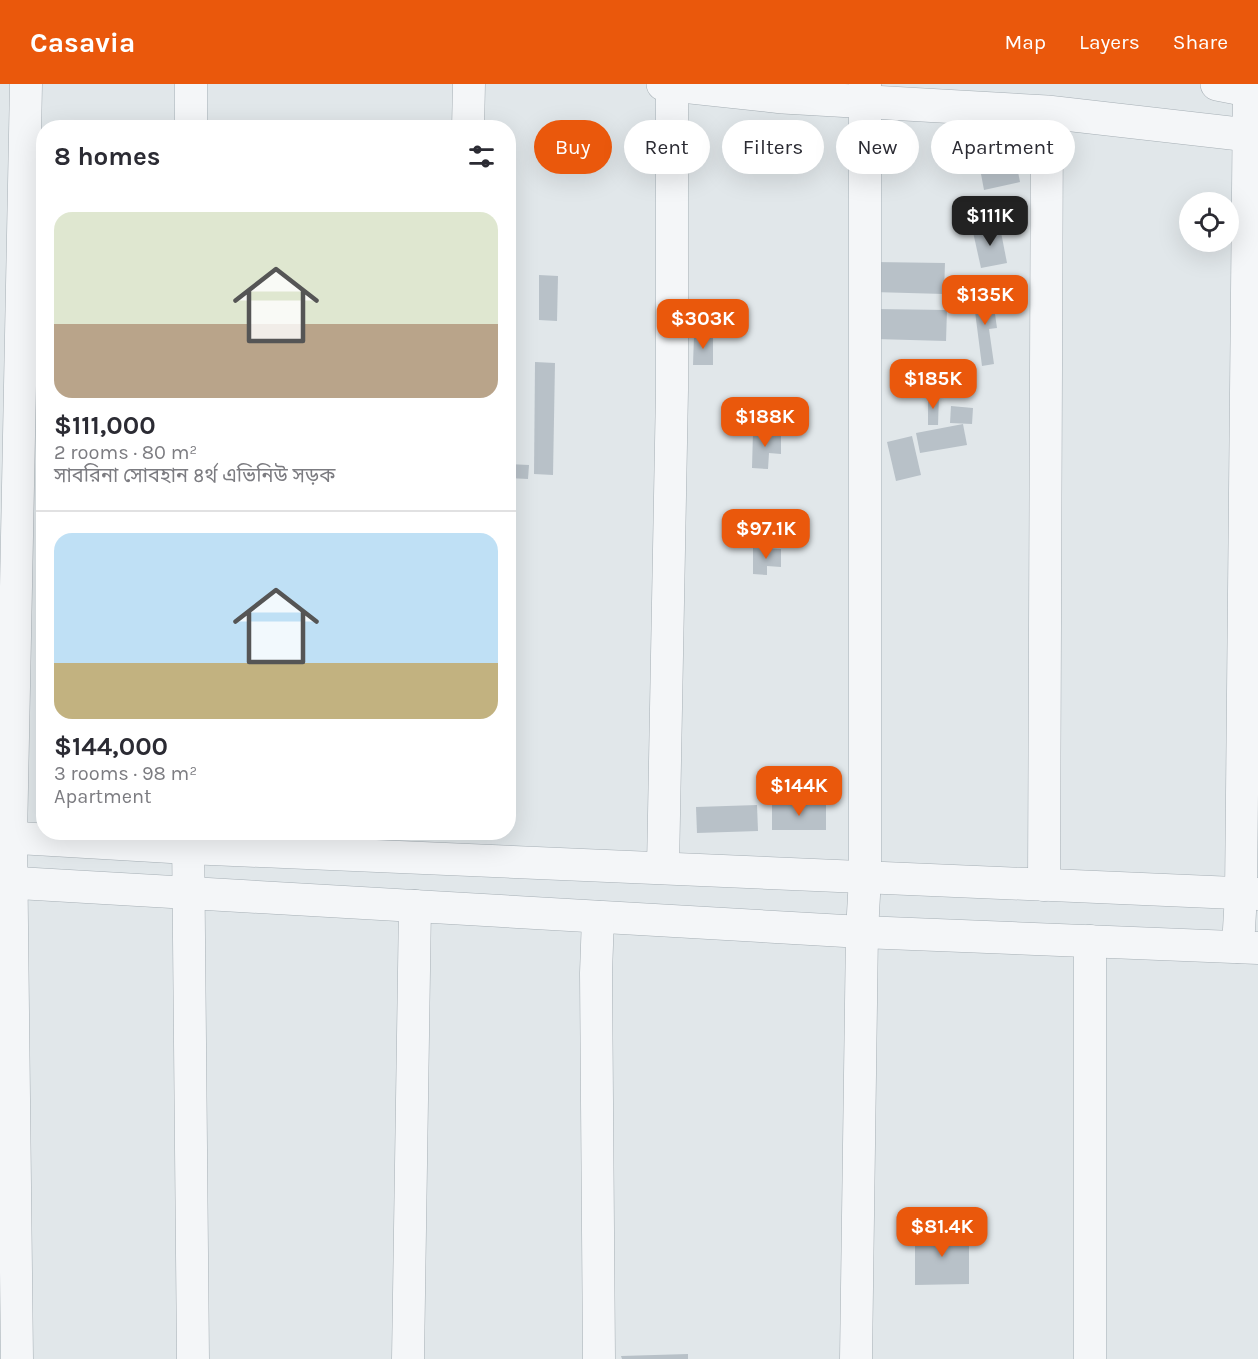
<!DOCTYPE html>
<meta charset="utf-8">
<style>
:root{--surface:#fff;--page:#f2f2f3;--text:#2b2b33;--muted:#7c7c81;--line:#e1e1e2;--accent:#ea580c}
body{margin:0;font-family:Karla,"Noto Sans Bengali",sans-serif;background:var(--page);color:var(--text);height:100vh;display:flex;flex-direction:column;font-size:22px;white-space:nowrap}
*{box-sizing:border-box;margin:0}
p{font-size:20px;color:var(--muted)}
.icon{flex:none;width:33px;height:33px;fill:none;stroke:currentColor;stroke-width:2;stroke-linecap:round;stroke-linejoin:round}
.map{position:relative;flex:1;overflow:hidden}
.drawer{position:absolute;left:36px;top:36px;width:480px;height:720px;display:flex;flex-direction:column;background:var(--surface);border-radius:24px;box-shadow:0 6px 24px #0002}
.drawer>*{flex:none}
.banner{position:absolute;left:534px;top:36px;width:570px;height:54px;display:flex;gap:12px}
.tools{position:absolute;left:1179px;top:108px;display:grid;gap:12px}
.tools a{display:grid;place-items:center;width:60px;height:60px;border-radius:50%;background:var(--surface);box-shadow:0 6px 24px #0002;font-size:30px}
.price{position:absolute;translate:-50% -51px;padding:0 14px;border-radius:12px;background:var(--accent);color:#fff;font-size:20px;line-height:39px;filter:drop-shadow(0 2px 3px #0008)}
.price::after{content:'';position:absolute;left:50%;top:36px;width:18px;height:14px;margin-left:-9px;background:inherit;clip-path:polygon(0 0,100% 0,50% 100%)}
.price.active{background:#222;color:#fff}
ul{padding:0;list-style:none}
li{display:grid;align-content:center;gap:12px;height:318px;padding:0 18px}
li+li{border-top:2px solid var(--line)}
li span{display:grid;place-items:center;height:186px;border-radius:18px;color:#555}
li>.icon{margin-inline-start:auto}
span .icon{width:108px;height:108px;fill:#fffc;stroke-width:1}
li b{font-size:26px}
h2{display:flex;justify-content:space-between;align-items:center;height:72px;padding:0 18px;font-size:26px}
.pill{padding:0 21px;border-radius:27px;background:var(--surface);box-shadow:0 6px 24px #0002;font-size:21px;line-height:54px}
.pill.active{background:var(--accent);color:#fff}
header{display:flex;align-items:center;gap:36px;box-sizing:border-box;height:84px;padding:0 30px;background:var(--accent);color:#fff}
header strong{font-size:28px}
nav{display:flex;gap:33px;margin-inline-start:auto;font-size:21px}
.map>svg:first-child{display:block}
</style>
<header>
<strong>Casavia</strong>
<nav><a>Map</a><a>Layers</a><a>Share</a></nav>
</header>
<div class="map">
<svg width="1258" height="1275" viewBox="0 0 1258 1275">
<rect width="100%" height="100%" fill="#e1e7ea"/>
<g fill="#b8c1c8">
<path d="M1013 62 1020 98 984 106 977 69Z"/>
<path d="M1000 143 1007 179 981 184 973 148Z"/>
<path d="M874 178 945 179 944 210 873 208Z"/>
<path d="M539 191 558 192 557 237 539 236Z"/>
<path d="M992 209 997 244 989 245 994 280 982 282 973 212Z"/>
<path d="M876 225 947 226 946 257 875 255Z"/>
<path d="M694 251 713 252V281H693Z"/>
<path d="M535 278 555 279 553 391 534 390Z"/>
<path d="M928 311H939L938 341H928Z"/>
<path d="M951 322 973 324 972 340 950 339Z"/>
<path d="M963 340 967 361 920 369 916 349Z"/>
<path d="M753 348 781 349V370L769 369 768 385 752 384Z"/>
<path d="M912 352 921 391 896 397 887 358Z"/>
<path d="M508 380 529 381 528 395 508 394Z"/>
<rect x="40" y="452" width="4" height="37"/>
<path d="M753 464 781 465V483L767 482V491L753 490Z"/>
<path d="M826 720V746H772V721Z"/>
<path d="M757 721 758 747 697 749 696 723Z"/>
<path d="M969 1148V1200L915 1201V1149Z"/>
<path d="M688 1270V1275H622L621 1272Z"/>
</g>
<g fill="none" stroke-linecap="round" stroke-linejoin="round">
<g stroke="#a6afb5" stroke-width="33">
<g id="minor">
<path d="M191 44V0"/>
<path d="M468 44 469 0"/>
<path d="M188 748 193 1275"/>
<path d="M0 753 188 764 1258 810"/>
<path d="M663 784 672 306V0"/>
<path d="M0 798 862 848 1258 864"/>
<path d="M1044 801 1047 28"/>
<path d="M598 833 596 889 599 1275"/>
<path d="M1090 857V1275"/>
<path d="M1238 863 1241 810 1249 7"/>
<path d="M17 1275 11 754 26 0"/>
<path d="M408 1275 415 822"/>
<path d="M856 1275 862 848 865 793V0"/>
</g>
</g>
<g stroke="#a6afb5" stroke-width="34">
<g id="tertiary">
<path d="M663 0 783 13 1047 28 1258 52"/>
<path d="M1217 0 1258 8"/>
</g>
</g>
<use href="#minor" stroke="#f4f6f8" stroke-width="32"/>
<use href="#tertiary" stroke="#f4f6f8" stroke-width="33"/>
</g>
</svg>
<div class="tools">
<a><svg class="icon" aria-label="locate" viewBox="0 0 24 24"><circle cx="12" cy="12" r="6"/><path d="M12 2v4M12 18v4M2 12h4M18 12h4"/></svg></a>
</div>
<b class="price active" style="left:990px;top:163px">$111K</b>
<b class="price" style="left:985px;top:242px">$135K</b>
<b class="price" style="left:703px;top:266px">$303K</b>
<b class="price" style="left:933px;top:326px">$185K</b>
<b class="price" style="left:765px;top:364px">$188K</b>
<b class="price" style="left:766px;top:476px">$97.1K</b>
<b class="price" style="left:799px;top:733px">$144K</b>
<b class="price" style="left:942px;top:1174px">$81.4K</b>
<div class="banner">
<a class="pill active">Buy</a>
<a class="pill">Rent</a>
<a class="pill">Filters</a>
<a class="pill">New</a>
<a class="pill">Apartment</a>
</div>
<section class="drawer">
<h2>8 homes<svg class="icon" aria-label="filters" viewBox="0 0 24 24"><path d="M4 7h16M4 17h16"/><circle cx="9" cy="7" r="2"/><circle cx="15" cy="17" r="2"/></svg></h2>
<ul>
<li><span style="background:linear-gradient(#dfe7d0 60%,#b9a48a 0)"><svg class="icon" aria-label="home" viewBox="0 0 24 24"><path d="M3 11l9-7 9 7M6 9v11h12V9"/></svg></span><div><b>$111,000</b><p>2 rooms · 80 m²</p><p>সাবরিনা সোবহান ৪র্থ এভিনিউ সড়ক</p></div></li>
<li><span style="background:linear-gradient(#bfe0f5 70%,#c2b280 0)"><svg class="icon" aria-label="home" viewBox="0 0 24 24"><path d="M3 11l9-7 9 7M6 9v11h12V9"/></svg></span><div><b>$144,000</b><p>3 rooms · 98 m²</p><p>Apartment</p></div></li>
</ul>
</section>
</div>
